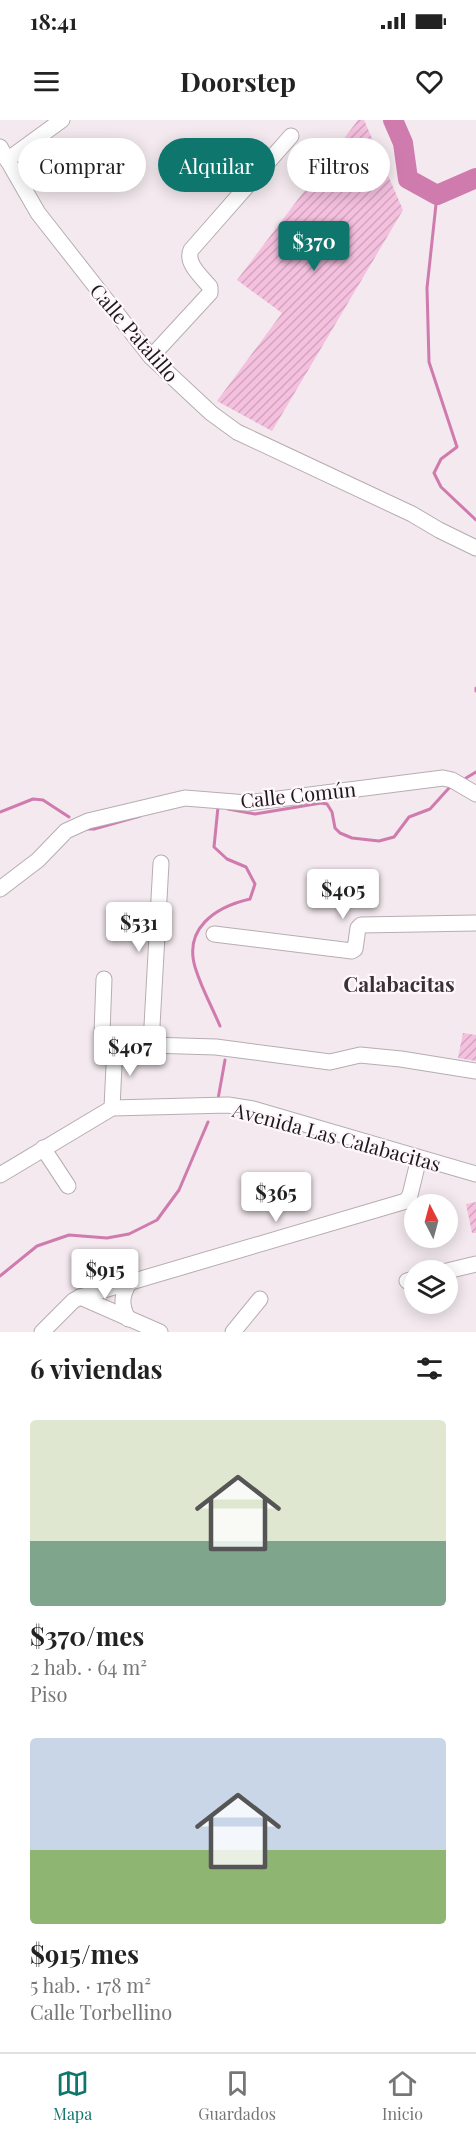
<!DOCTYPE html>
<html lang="es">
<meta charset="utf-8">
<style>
:root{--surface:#fff;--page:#f6f6f6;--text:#222;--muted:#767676;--line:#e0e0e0;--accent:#0f766e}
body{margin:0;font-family:"Playfair Display",serif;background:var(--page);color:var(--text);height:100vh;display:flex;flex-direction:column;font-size:22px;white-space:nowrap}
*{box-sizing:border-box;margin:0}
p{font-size:20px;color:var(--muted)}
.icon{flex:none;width:33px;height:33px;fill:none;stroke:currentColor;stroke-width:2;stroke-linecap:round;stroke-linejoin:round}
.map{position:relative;height:1212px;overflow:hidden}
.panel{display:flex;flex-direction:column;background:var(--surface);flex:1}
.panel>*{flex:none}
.hud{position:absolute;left:18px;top:18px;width:441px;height:54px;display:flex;gap:12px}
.needle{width:39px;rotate:354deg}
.fabs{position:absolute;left:404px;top:1074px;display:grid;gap:12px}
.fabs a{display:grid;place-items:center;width:54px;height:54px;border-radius:50%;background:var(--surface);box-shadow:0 3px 15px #0003;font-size:30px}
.price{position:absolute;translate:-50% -51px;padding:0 14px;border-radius:6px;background:#fff;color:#222;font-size:20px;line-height:39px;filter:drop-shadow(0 2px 3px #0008)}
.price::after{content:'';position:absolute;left:50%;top:36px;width:18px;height:14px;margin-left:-9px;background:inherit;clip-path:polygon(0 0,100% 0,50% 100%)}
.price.current{background:var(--accent);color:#fff}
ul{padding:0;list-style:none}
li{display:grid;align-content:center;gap:12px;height:318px;padding:0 30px}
li span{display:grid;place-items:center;height:186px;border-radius:6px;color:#555}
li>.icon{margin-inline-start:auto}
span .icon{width:108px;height:108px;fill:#fffc;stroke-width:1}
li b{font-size:26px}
h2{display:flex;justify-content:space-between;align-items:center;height:72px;padding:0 30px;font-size:26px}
.tag{padding:0 21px;border-radius:27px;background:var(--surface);box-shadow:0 3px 15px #0003;font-size:21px;line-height:54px}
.tag.current{background:var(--accent);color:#fff}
.status{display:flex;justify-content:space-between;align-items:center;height:42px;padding:0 30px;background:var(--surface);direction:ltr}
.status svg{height:16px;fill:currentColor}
header{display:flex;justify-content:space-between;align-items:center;height:78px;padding:0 30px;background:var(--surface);font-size:27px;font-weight:700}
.dock{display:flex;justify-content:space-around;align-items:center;height:84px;border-top:2px solid var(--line);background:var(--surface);font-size:16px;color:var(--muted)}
.dock a{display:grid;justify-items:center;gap:3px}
.dock .current{color:var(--accent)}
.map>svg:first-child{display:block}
</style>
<div class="status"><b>18:41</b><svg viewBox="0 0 49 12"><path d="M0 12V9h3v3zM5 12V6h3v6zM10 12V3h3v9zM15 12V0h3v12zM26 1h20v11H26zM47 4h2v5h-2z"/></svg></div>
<header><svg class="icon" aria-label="menu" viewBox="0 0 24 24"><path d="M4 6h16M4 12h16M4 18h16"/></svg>Doorstep<svg class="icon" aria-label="heart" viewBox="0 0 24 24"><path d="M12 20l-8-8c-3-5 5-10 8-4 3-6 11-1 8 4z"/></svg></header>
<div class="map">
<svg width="476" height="1212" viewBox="0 0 476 1212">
<defs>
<pattern id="building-hatch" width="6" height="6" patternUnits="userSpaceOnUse" patternTransform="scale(1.5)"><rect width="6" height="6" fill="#f5bfde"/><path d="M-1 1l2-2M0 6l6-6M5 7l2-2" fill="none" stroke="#d1a4be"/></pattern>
</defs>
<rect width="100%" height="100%" fill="#f3e9ee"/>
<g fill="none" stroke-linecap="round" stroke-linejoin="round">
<g stroke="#cf7bae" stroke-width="3">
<path d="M437 75 427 168 429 242 457 327 441 339 434 353 441 367 476 400"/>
<path d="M476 568V571"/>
<path d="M466 658 476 652"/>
<path d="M218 687 214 727 227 739 246 747 255 764 250 779C215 787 182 809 196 850 202 869 212 887 220 906"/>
<path d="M228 689 255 694 321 683 327 684 332 692 335 708 340 713 352 718 379 721 394 717 409 697 430 689 449 668"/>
<path d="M0 692 33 679 43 680 69 697"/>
<path d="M87 709H94L140 696"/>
<path d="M218 979 225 940"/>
<path d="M0 1156 37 1126 69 1115 107 1118 129 1114 157 1100 179 1070 208 1002"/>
</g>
<path stroke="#cf7bae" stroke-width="20" d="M393 0 403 23 408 59 437 75 476 58"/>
</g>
<g fill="url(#building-hatch)">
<path d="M358 0H364L403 90 272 311 217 281 282 193 237 160Z"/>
<path d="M463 913 476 915V941L458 938Z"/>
<path d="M476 1082V1113H472L466 1084Z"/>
</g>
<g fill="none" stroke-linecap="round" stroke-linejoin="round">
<g stroke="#b6adb2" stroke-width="17">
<g id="minor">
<path d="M0 27 38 93 151 237 211 293 237 312 412 394 439 410 476 428"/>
<path d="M7 40 62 0"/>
<path d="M151 237 210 173V167C202 157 185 143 191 130L291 16"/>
<path d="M0 769 38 740 66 711 88 701 185 678 247 683 443 658 452 660 476 674"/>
<path d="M214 814 352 831 355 829 358 808 361 805 476 803"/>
<path d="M104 859 102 913 108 922 115 924 216 927 330 942 360 935 401 939 476 951"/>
<path d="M151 924 161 743"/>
<path d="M112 988 115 924"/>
<path d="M43 1028 68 1066"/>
<path d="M0 1055 112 988 228 985 253 989 476 1054"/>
<path d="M447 1151 476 1144"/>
<path d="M407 1161 414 1159"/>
<path d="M80 1177 160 1212"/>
<path d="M128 1199C121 1185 121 1177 129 1163"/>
<path d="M42 1212 73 1181 80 1177 406 1081 410 1075 419 1038"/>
<path d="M233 1212 260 1179"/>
</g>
</g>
<use href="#minor" stroke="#fff" stroke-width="15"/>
</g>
<g text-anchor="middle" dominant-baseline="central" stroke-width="4.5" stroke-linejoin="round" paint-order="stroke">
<g font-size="20" fill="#1c191b" stroke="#fff7fb">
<text transform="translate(135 212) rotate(49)">Calle Patalillo</text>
<text transform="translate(298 674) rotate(-6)">Calle Común</text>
<text transform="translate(337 1016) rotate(15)">Avenida Las Calabacitas</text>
</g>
<g font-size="21" font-weight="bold" fill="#383135" stroke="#fff7fb">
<text x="399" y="863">Calabacitas</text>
</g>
</g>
</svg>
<div class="fabs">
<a><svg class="needle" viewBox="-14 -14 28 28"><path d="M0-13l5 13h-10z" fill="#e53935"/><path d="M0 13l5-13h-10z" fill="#767676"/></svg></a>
<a><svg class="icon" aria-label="layers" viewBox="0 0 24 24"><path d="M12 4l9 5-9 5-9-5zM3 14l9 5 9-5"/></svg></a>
</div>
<b class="price current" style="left:314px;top:152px">$370</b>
<b class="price" style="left:343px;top:800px">$405</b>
<b class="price" style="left:139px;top:833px">$531</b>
<b class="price" style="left:130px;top:957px">$407</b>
<b class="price" style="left:276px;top:1103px">$365</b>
<b class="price" style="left:105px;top:1180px">$915</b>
<div class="hud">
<a class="tag">Comprar</a>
<a class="tag current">Alquilar</a>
<a class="tag">Filtros</a>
</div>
</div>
<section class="panel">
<h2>6 viviendas<svg class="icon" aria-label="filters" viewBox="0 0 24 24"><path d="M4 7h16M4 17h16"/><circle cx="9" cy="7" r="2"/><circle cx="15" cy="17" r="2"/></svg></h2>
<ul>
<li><span style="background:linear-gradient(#dfe7d0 65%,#7fa58c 0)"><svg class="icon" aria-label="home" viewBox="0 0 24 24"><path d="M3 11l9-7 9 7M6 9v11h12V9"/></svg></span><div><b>$370/mes</b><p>2 hab. · 64 m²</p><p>Piso</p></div></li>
<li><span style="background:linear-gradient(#c9d6e8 60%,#8fb573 0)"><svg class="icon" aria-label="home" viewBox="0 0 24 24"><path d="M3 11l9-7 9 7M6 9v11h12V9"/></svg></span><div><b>$915/mes</b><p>5 hab. · 178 m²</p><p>Calle Torbellino</p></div></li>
</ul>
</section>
<nav class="dock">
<a class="current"><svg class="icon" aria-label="map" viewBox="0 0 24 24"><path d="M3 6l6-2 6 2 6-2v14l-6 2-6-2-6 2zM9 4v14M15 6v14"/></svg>Mapa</a>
<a><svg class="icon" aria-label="saved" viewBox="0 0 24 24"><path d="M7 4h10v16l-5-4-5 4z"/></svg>Guardados</a>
<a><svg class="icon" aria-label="home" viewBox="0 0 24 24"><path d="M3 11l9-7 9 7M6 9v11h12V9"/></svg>Inicio</a>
</nav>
